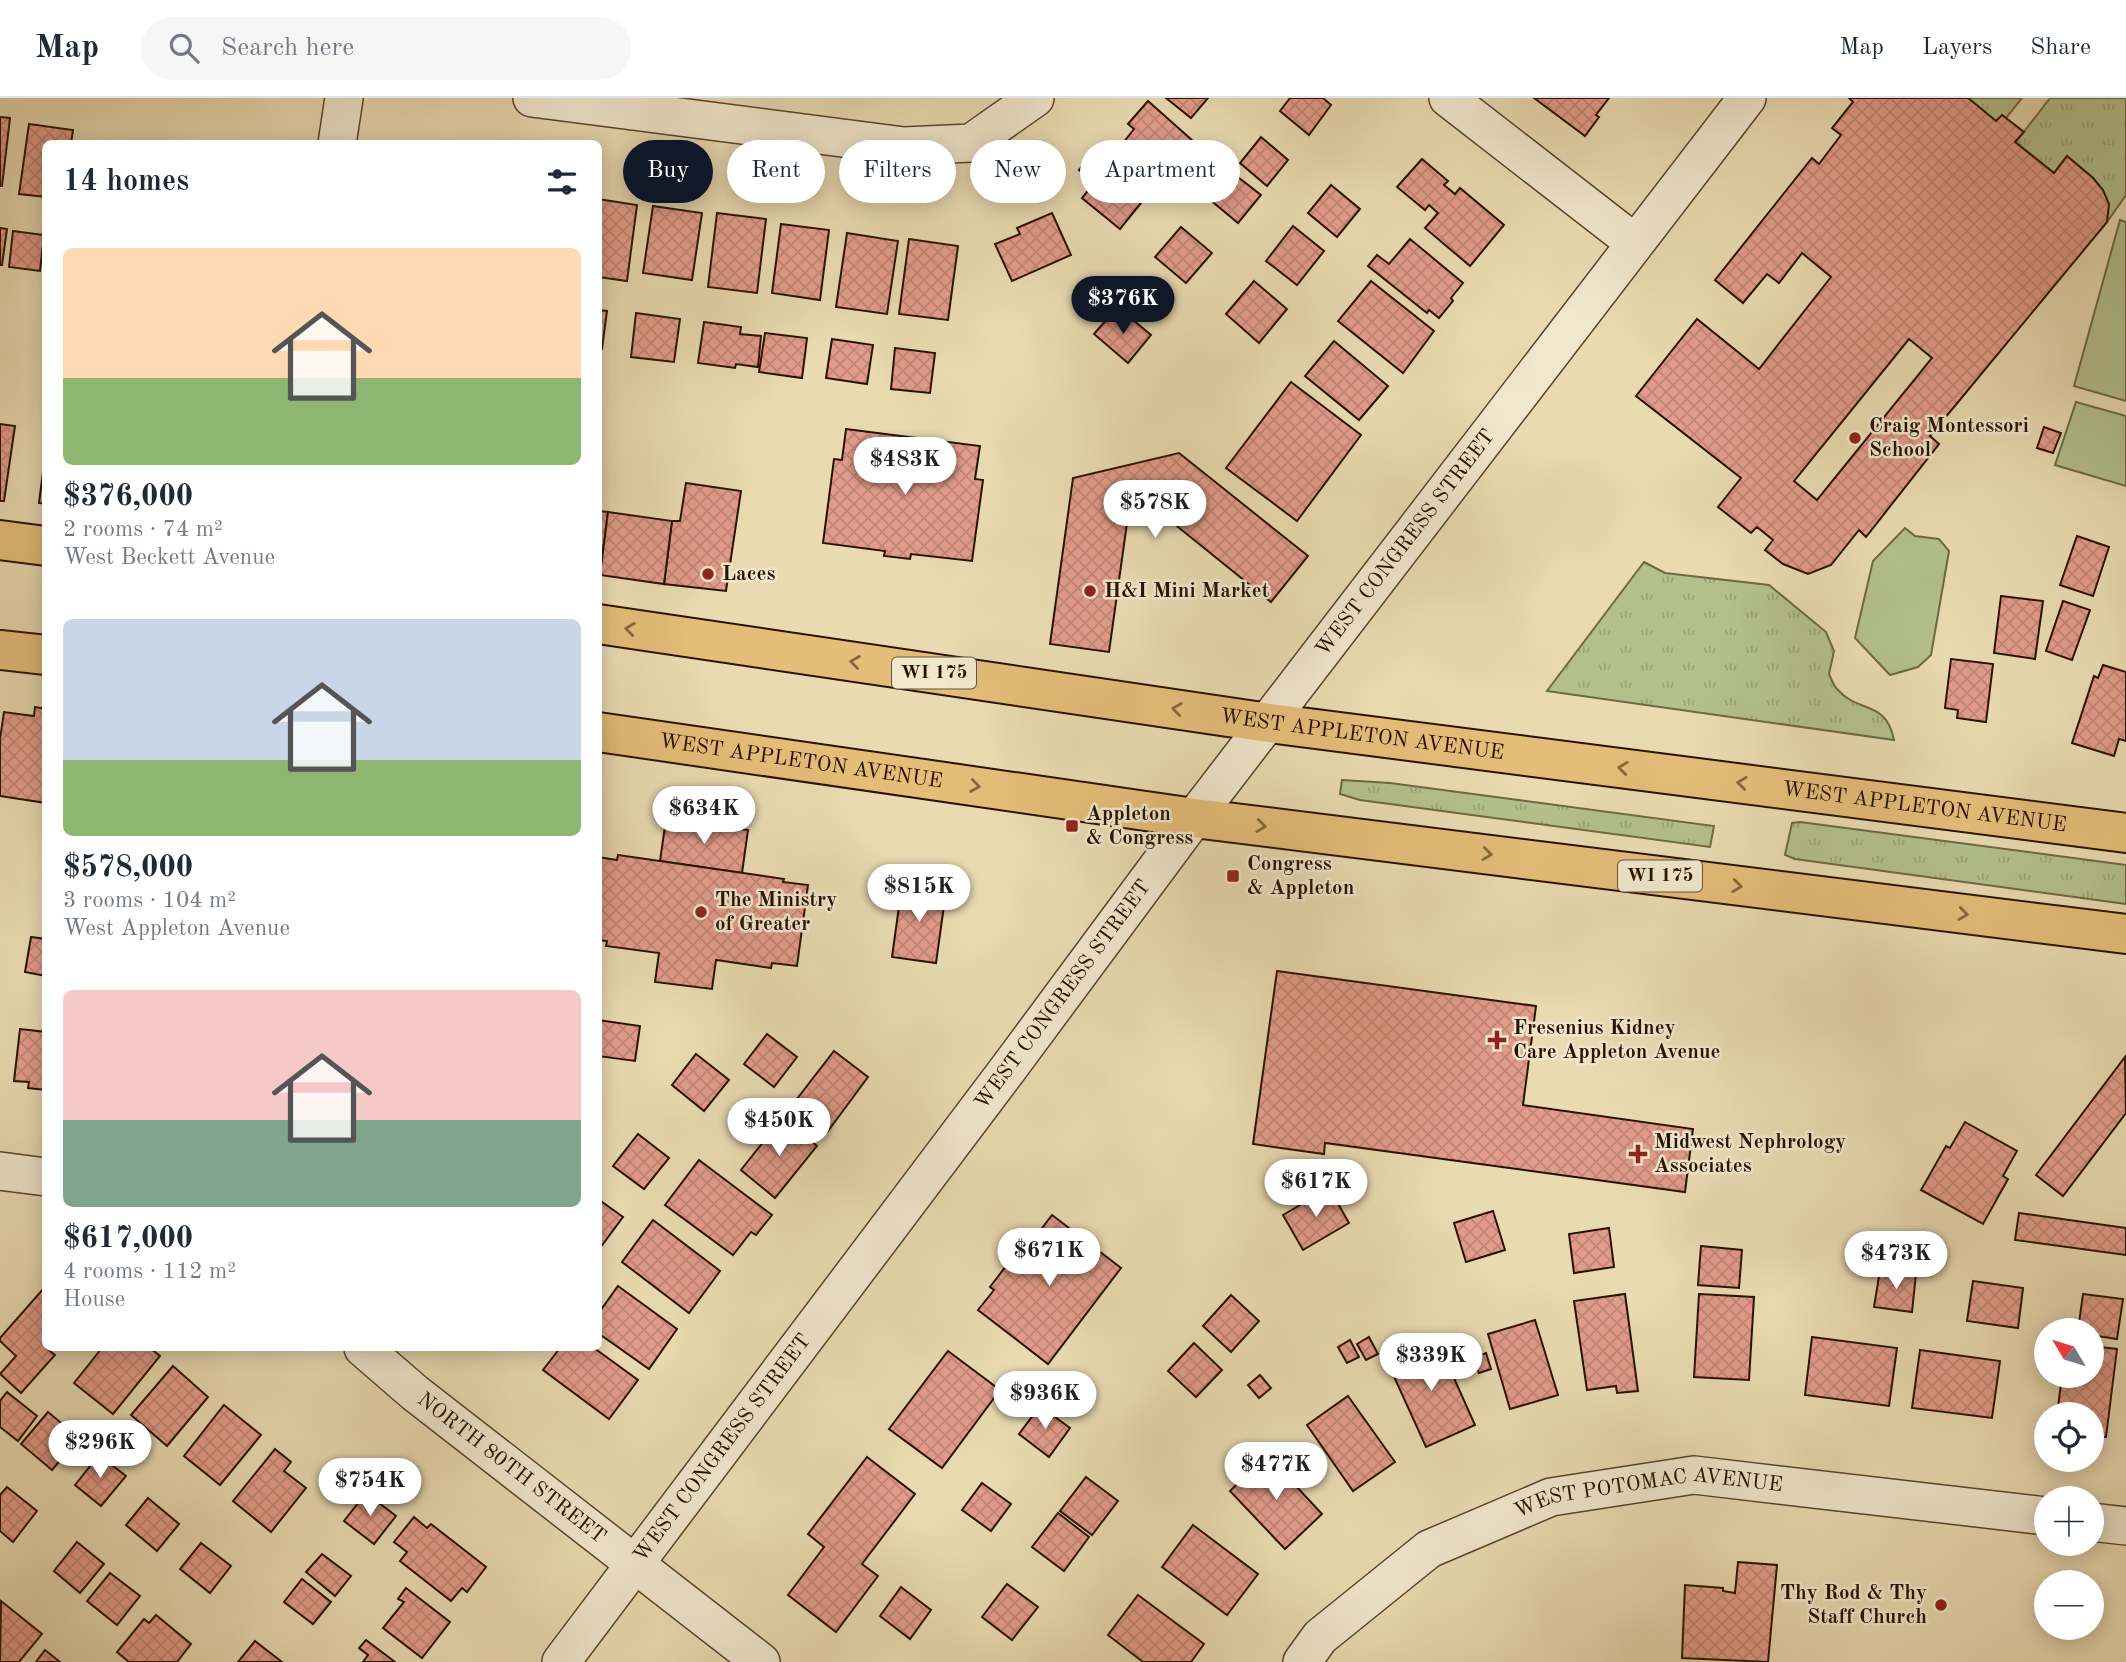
<!DOCTYPE html>
<meta charset="utf-8">
<style>
:root{--surface:#fff;--page:#f6f6f7;--text:#1f2937;--muted:#747a83;--line:#e0e1e3;--accent:#111827}
body{margin:0;font-family:"Old Standard TT",serif;background:var(--page);color:var(--text);height:100vh;display:flex;flex-direction:column;font-size:26px;white-space:nowrap}
*{box-sizing:border-box;margin:0}
p{font-size:23px;color:var(--muted)}
.icon{flex:none;width:38px;height:38px;fill:none;stroke:currentColor;stroke-width:2;stroke-linecap:round;stroke-linejoin:round}
.map{position:relative;flex:1;overflow:hidden}
.details{position:absolute;left:42px;top:42px;width:560px;height:1211px;display:flex;flex-direction:column;background:var(--surface);border-radius:10px;box-shadow:0 4px 18px #0003}
.details>*{flex:none}
.hud{position:absolute;left:623px;top:42px;width:665px;height:63px;display:flex;gap:14px}
.needle{width:46px;rotate:308deg}
.tools{position:absolute;left:2034px;top:1220px;display:grid;gap:14px}
.tools a{display:grid;place-items:center;width:70px;height:70px;border-radius:50%;background:var(--surface);box-shadow:0 4px 18px #0003;font-size:35px}
.price{position:absolute;translate:-50% -60px;padding:0 16px;border-radius:24px;background:#fff;color:#222;font-size:23px;line-height:46px;filter:drop-shadow(0 2px 4px #0008)}
.price::after{content:'';position:absolute;left:50%;top:42px;width:21px;height:16px;margin-left:-10px;background:inherit;clip-path:polygon(0 0,100% 0,50% 100%)}
.price.active{background:var(--accent);color:#fff}
ul{padding:0;list-style:none}
li{display:grid;align-content:center;gap:14px;height:371px;padding:0 21px}
li span{display:grid;place-items:center;height:217px;border-radius:10px;color:#555}
li>.icon{margin-inline-start:auto}
span .icon{width:126px;height:126px;fill:#fffc;stroke-width:1}
li b{font-size:30px}
h2{display:flex;justify-content:space-between;align-items:center;height:84px;padding:0 21px;font-size:30px}
.tag{padding:0 24px;border-radius:32px;background:var(--surface);box-shadow:0 4px 18px #0003;font-size:24px;line-height:63px}
.tag.active{background:var(--accent);color:#fff}
header{display:flex;align-items:center;gap:42px;box-sizing:border-box;height:98px;padding:0 35px;background:var(--surface);border-bottom:2px solid var(--line)}
header strong{font-size:33px}
nav{display:flex;gap:38px;margin-inline-start:auto;font-size:24px}
.search{width:490px;height:63px;background:var(--page);display:flex;align-items:center;gap:18px;box-sizing:border-box;padding:0 24px;border-radius:38px;color:var(--muted);font-size:26px}
.map>svg:first-child{display:block}
</style>
<header>
<strong>Map</strong>
<div class="search"><svg class="icon" aria-label="search" viewBox="0 0 24 24"><circle cx="10" cy="10" r="6"/><path d="M15 15l6 6"/></svg>Search here</div>
<nav><a>Map</a><a>Layers</a><a>Share</a></nav>
</header>
<div class="map">
<svg width="2126" height="1564" viewBox="0 0 2126 1564">
<defs>
<pattern id="grass-tufts" width="24" height="20" patternUnits="userSpaceOnUse" patternTransform="scale(1.75)"><rect width="24" height="20" fill="#b3c08e"/><path d="M3 7l-1-3M5 7V3M7 7l1-3M15 17l-1-3M17 17v-4M19 17l1-3" fill="none" stroke="#9aa479"/></pattern>
<pattern id="building-cross-hatch" width="8" height="8" patternUnits="userSpaceOnUse" patternTransform="scale(1.75)"><rect width="8" height="8" fill="#e29c8a"/><path d="M0 0l8 8M0 8l8-8" fill="none" stroke="#c28575"/></pattern>
</defs>
<rect width="100%" height="100%" fill="#e9dab2"/>
<filter id="stains"><feTurbulence type="fractalNoise" baseFrequency=".00286" numOctaves="4"/><feColorMatrix values="0 0 0 0 .2 0 0 0 0 .09 0 0 0 0 .02 0 0 0 .5 -.17"/></filter>
<radialGradient id="worn" r=".72"><stop offset=".6" stop-color="#630" stop-opacity="0"/><stop offset="1" stop-color="#630" stop-opacity=".3"/></radialGradient>
<g fill="url(#grass-tufts)" stroke="#6e6847" stroke-width="2">
<path d="M1968 0H2022L2006 20 2002 17 1996 23Z"/>
<path d="M2050 0H2126V97L2107 124C2102 82 2099 84 2067 59L2054 75 2016 44Z"/>
<path d="M1644 464 1665 475 1769 487 1826 534 1834 553 1829 576C1831 580 1833 587 1837 591 1858 616 1886 601 1894 642L1547 593Z"/>
<path d="M1342 682 1390 685 1714 728 1710 749 1360 702 1340 696Z"/>
<path d="M1800 724 2126 767V806L1795 761 1785 757 1792 725Z"/>
</g>
<g fill="#b3c08e" stroke="#6e6847" stroke-width="2">
<path d="M2120 122 2126 124V303L2074 288Z"/>
<path d="M2076 304 2126 318V388L2055 367Z"/>
<path d="M1905 430 1915 438 1939 441 1949 453 1931 557 1918 569 1890 577 1855 540 1873 463Z"/>
</g>
<g fill="url(#building-cross-hatch)" stroke="#291100" stroke-width="2" fill-rule="evenodd">
<path d="M1166 0H1208L1191 20Z"/>
<path d="M1290 0H1323L1331 7 1309 37 1280 13Z"/>
<path d="M1534 0H1609L1596 17 1599 19 1585 38Z"/>
<path d="M1849 0H1968L1996 23 2002 17 2024 34 2015 44 2054 75 2067 58 2093 80 2103 92 2109 106 2107 124 1930 338 1939 346 1866 439 1859 432 1831 467 1808 476 1783 466 1765 452 1773 442 1757 429 1751 435 1718 409 1741 380 1636 298 1697 221 1759 271 1831 179 1802 155 1779 185 1767 176 1743 205 1715 182 1812 60 1819 66 1841 37 1832 30 1853 4ZM1909 241 1932 260 1817 402 1794 383Z"/>
<path d="M1148 3 1192 42 1161 78 1123 45 1134 31 1128 26Z"/>
<path d="M0 19 10 20 2 88H0Z"/>
<path d="M29 26 73 32 71 46H46V99L19 96Z"/>
<path d="M1261 39 1288 62 1267 88 1240 65Z"/>
<path d="M1090 58 1100 66 1106 60 1126 77 1136 64 1162 85 1152 98 1149 95 1120 131 1082 100 1095 84 1079 72Z"/>
<path d="M1422 61 1448 83 1444 87 1455 96 1460 90 1504 127 1470 168 1425 130 1438 115 1429 107 1425 112 1397 89Z"/>
<path d="M1230 73 1261 97 1238 125 1208 100Z"/>
<path d="M1331 87 1360 111 1337 139 1308 115Z"/>
<path d="M598 101 637 107 627 183 598 179Z"/>
<path d="M653 108 702 115 692 182 643 175Z"/>
<path d="M717 115 766 121 757 195 708 189Z"/>
<path d="M1052 115 1071 157 1012 183 995 146 1020 136 1017 130Z"/>
<path d="M781 126 829 132 820 202 772 195Z"/>
<path d="M1293 128 1324 153 1297 187 1266 163Z"/>
<path d="M1181 129 1212 155 1186 185 1155 159Z"/>
<path d="M0 130 7 131 2 167H0Z"/>
<path d="M13 133 44 137 40 173 9 169Z"/>
<path d="M847 135 898 143 887 216 836 209Z"/>
<path d="M909 141 958 148 948 222 899 216Z"/>
<path d="M1410 141 1463 185 1451 200 1453 203 1439 220 1429 212 1427 215 1368 168 1377 157 1389 166Z"/>
<path d="M1254 183 1287 211 1259 245 1226 216Z"/>
<path d="M1371 183 1434 233 1403 275 1338 223Z"/>
<path d="M598 212 607 213 602 251H598Z"/>
<path d="M1115 212 1125 220 1127 217 1151 237 1128 265 1094 236Z"/>
<path d="M636 215 680 221 674 264 631 259Z"/>
<path d="M704 224 741 229 740 236 761 238 758 269 736 266 735 270 698 265Z"/>
<path d="M765 235 807 240 802 280 759 274Z"/>
<path d="M832 241 873 247 867 286 826 280Z"/>
<path d="M1334 243 1388 288 1359 322 1305 278Z"/>
<path d="M895 250 935 255 930 295 891 291Z"/>
<path d="M1291 284 1361 337 1297 423 1226 370Z"/>
<path d="M0 326 15 328 4 403H0Z"/>
<path d="M2044 329 2061 335 2053 355 2037 350Z"/>
<path d="M846 331 980 348 975 381 983 382 972 463 911 456 910 461 884 458 885 453 823 445 834 361 842 362Z"/>
<path d="M46 351V406L39 405Z"/>
<path d="M1179 355 1308 458 1271 504 1162 416 1127 425 1109 554 1050 546 1073 380Z"/>
<path d="M686 385 741 393 726 493 664 486 672 423H680Z"/>
<path d="M598 413 608 414 600 477H598Z"/>
<path d="M608 414 672 423 664 486 600 477Z"/>
<path d="M2077 438 2109 449 2093 498 2060 487Z"/>
<path d="M2001 498 2043 503 2035 561 1994 555Z"/>
<path d="M2063 503 2090 512 2072 562 2046 553Z"/>
<path d="M1951 561 1993 566 1986 624 1957 620 1958 612 1945 610Z"/>
<path d="M2103 567 2126 574V643L2119 641 2114 658 2072 645 2094 578 2098 580Z"/>
<path d="M35 609 46 611V705L0 698V641L4 614 34 618Z"/>
<path d="M666 721 748 732 742 775 660 763Z"/>
<path d="M618 757 784 781 783 784 808 787 797 868 772 865 771 870 716 862 712 891 655 884 659 855 606 848 607 843 598 842V759L617 762Z"/>
<path d="M902 787 946 793 936 865 892 859Z"/>
<path d="M31 839 46 841V878L25 874Z"/>
<path d="M1277 873 1536 908 1523 1007 1693 1031 1685 1094 1325 1045 1324 1056 1253 1046Z"/>
<path d="M598 922 640 928 635 963 598 958Z"/>
<path d="M20 931 46 934V992L28 990 29 984 14 983Z"/>
<path d="M767 936 797 959 774 989 744 966Z"/>
<path d="M834 953 868 979 828 1033 793 1006Z"/>
<path d="M696 956 729 982 704 1013 672 987Z"/>
<path d="M2125 959 2126 1015 2063 1098 2036 1077Z"/>
<path d="M782 1020 817 1048 775 1100 741 1072Z"/>
<path d="M1965 1024 2017 1053 2003 1078 2008 1081 1983 1126 1921 1092 1946 1048 1950 1050Z"/>
<path d="M638 1036 669 1060 644 1091 613 1068Z"/>
<path d="M699 1062 772 1117 756 1137 751 1134 733 1157 665 1107Z"/>
<path d="M1329 1090 1349 1125 1303 1152 1283 1117Z"/>
<path d="M598 1101 623 1119 600 1150 598 1149Z"/>
<path d="M1493 1113 1505 1152 1466 1164 1454 1125Z"/>
<path d="M2019 1115 2126 1130V1157L2015 1142Z"/>
<path d="M1052 1117 1121 1170 1048 1266 978 1212 994 1192 990 1189 1032 1134 1036 1138Z"/>
<path d="M653 1122 720 1173 689 1215 622 1164Z"/>
<path d="M1609 1130 1614 1169 1574 1175 1569 1136Z"/>
<path d="M1701 1148 1742 1152 1739 1190 1698 1187Z"/>
<path d="M1880 1172 1916 1176 1912 1214 1874 1209Z"/>
<path d="M1973 1183 2023 1190 2018 1230 1967 1223Z"/>
<path d="M618 1188 677 1231 649 1271 598 1235V1216Z"/>
<path d="M44 1190 46 1250 55 1257 21 1295 0 1276 16 1258 0 1243V1240Z"/>
<path d="M1625 1196 1638 1293 1617 1295 1616 1288 1587 1292 1574 1203Z"/>
<path d="M1699 1196 1754 1199 1749 1282 1694 1279Z"/>
<path d="M2083 1196 2123 1201 2117 1241 2091 1237V1232H2078Z"/>
<path d="M1231 1197 1259 1223 1231 1254 1203 1228Z"/>
<path d="M1535 1222 1558 1297 1510 1311 1488 1236Z"/>
<path d="M1369 1239 1378 1256 1366 1262 1357 1246Z"/>
<path d="M1812 1239 1897 1250 1889 1308 1805 1297Z"/>
<path d="M1431 1240 1437 1253 1441 1251 1475 1327 1426 1349 1391 1272 1396 1270 1391 1259Z"/>
<path d="M1350 1242 1359 1259 1347 1265 1338 1249Z"/>
<path d="M1194 1245 1222 1272 1196 1299 1168 1273Z"/>
<path d="M2091 1248 2117 1251 2106 1339 2091 1338V1316H2057L2062 1278H2091Z"/>
<path d="M102 1250H150L160 1258 113 1316 74 1285Z"/>
<path d="M560 1250H594L638 1282 609 1321 543 1272Z"/>
<path d="M1920 1252 2000 1263 1992 1320 1912 1310Z"/>
<path d="M948 1253 1000 1292 942 1370 889 1331Z"/>
<path d="M1486 1255 1491 1271 1479 1275 1473 1260Z"/>
<path d="M173 1268 208 1299 167 1348 131 1317Z"/>
<path d="M1260 1277 1271 1290 1259 1300 1248 1287Z"/>
<path d="M7 1294 37 1318 18 1343 0 1329V1303Z"/>
<path d="M1348 1298 1395 1364 1353 1393 1307 1327Z"/>
<path d="M224 1307 261 1337 220 1387 184 1358Z"/>
<path d="M1040 1308 1070 1330 1049 1359 1019 1336Z"/>
<path d="M48 1314 79 1340 52 1372 21 1346Z"/>
<path d="M275 1351 291 1364 284 1373 306 1390 271 1434 233 1403Z"/>
<path d="M99 1357 126 1378 101 1408 75 1387Z"/>
<path d="M1267 1357 1322 1416 1285 1451 1230 1393Z"/>
<path d="M867 1359 915 1396 862 1466 878 1478 836 1534 788 1497 824 1449 808 1436Z"/>
<path d="M1086 1379 1118 1403 1092 1437 1060 1413Z"/>
<path d="M982 1385 1011 1406 991 1433 962 1412Z"/>
<path d="M7 1389 37 1413 13 1444 0 1433V1397Z"/>
<path d="M366 1395 396 1418 374 1446 344 1423Z"/>
<path d="M148 1400 179 1426 157 1453 126 1427Z"/>
<path d="M1058 1415 1089 1439 1064 1473 1032 1449Z"/>
<path d="M414 1419 427 1430 431 1426 486 1469 467 1494 462 1490 451 1503 400 1463 407 1454 394 1444Z"/>
<path d="M1193 1427 1258 1476 1227 1517 1162 1469Z"/>
<path d="M77 1444 104 1466 80 1495 54 1473Z"/>
<path d="M201 1445 231 1468 210 1495 180 1471Z"/>
<path d="M322 1456 351 1478 335 1498 306 1474Z"/>
<path d="M1738 1464 1777 1467 1768 1564 1682 1560 1685 1487 1723 1490V1493L1735 1495Z"/>
<path d="M110 1475 140 1498 117 1527 87 1503Z"/>
<path d="M302 1481 331 1504 313 1526 284 1504Z"/>
<path d="M1007 1486 1038 1509 1012 1542 982 1519Z"/>
<path d="M901 1489 931 1512 910 1541 880 1518Z"/>
<path d="M406 1490 450 1524 422 1560 383 1530 404 1504 398 1501Z"/>
<path d="M1138 1497 1204 1546 1191 1564H1143L1108 1537Z"/>
<path d="M1 1503 42 1536 19 1564H0Z"/>
<path d="M156 1517 191 1546 177 1564H129L117 1554 144 1521 149 1525Z"/>
<path d="M366 1542 395 1564H363L368 1557 359 1550Z"/>
<path d="M255 1543 282 1564H238Z"/>
<path d="M45 1552 60 1564H36Z"/>
</g>
<g fill="none" stroke-linecap="round" stroke-linejoin="round">
<g stroke="#59432c" stroke-width="40">
<g id="minor">
<path d="M532 0 904 48 971 45 1035 0"/>
<path d="M1448 0 1635 145"/>
<path d="M337 46 344 0"/>
<path d="M0 1073 46 1079"/>
<path id="s1" d="M363 1250 415 1295 761 1564"/>
<path d="M2091 1424 2126 1428"/>
<path id="s2" d="M561 1564 1008 971 1194 720 1747 0"/>
<path id="s3" d="M1302 1564 1320 1539 1429 1451 1551 1399 1694 1377 2046 1418"/>
</g>
</g>
<g stroke="#291100" stroke-width="42">
<g id="major">
<path d="M0 442 46 448"/>
<path id="s4" d="M598 526 1269 625 2126 735"/>
<path d="M0 552 46 557"/>
<path id="s5" d="M598 634 1194 720 2126 836"/>
</g>
</g>
<use href="#minor" stroke="#f1e7cd" stroke-width="37"/>
<use href="#major" stroke="#e4bd79" stroke-width="38"/>
</g>
<defs><path id="oneway-chevron" d="M-2-3.5L2.5 0L-2 3.5" fill="none" stroke-width="1.6" stroke-linecap="round" stroke-linejoin="round" transform="scale(1.75)"/></defs>
<g stroke="#86673c">
<use href="#oneway-chevron" transform="translate(630 531) rotate(-172)"/>
<use href="#oneway-chevron" transform="translate(855 564) rotate(-172)"/>
<use href="#oneway-chevron" transform="translate(1177 611) rotate(-172)"/>
<use href="#oneway-chevron" transform="translate(1623 670) rotate(-173)"/>
<use href="#oneway-chevron" transform="translate(1742 685) rotate(-173)"/>
<use href="#oneway-chevron" transform="translate(975 688) rotate(8)"/>
<use href="#oneway-chevron" transform="translate(1261 728) rotate(7)"/>
<use href="#oneway-chevron" transform="translate(1487 756) rotate(7)"/>
<use href="#oneway-chevron" transform="translate(1737 788) rotate(7)"/>
<use href="#oneway-chevron" transform="translate(1963 816) rotate(7)"/>
</g>
<g fill="#8f2418" stroke="#f1e7cd" stroke-width="2.5">
<circle cx="1855" cy="340" r="7"/>
<circle cx="708" cy="476" r="7"/>
<circle cx="1090" cy="493" r="7"/>
<rect x="1065" y="721" width="14" height="14" rx="3.5"/>
<rect x="1226" y="771" width="14" height="14" rx="3.5"/>
<circle cx="701" cy="814" r="7"/>
<path d="M1493.5 931.5h7v7h7v7h-7v7h-7v-7h-7v-7h7z"/>
<path d="M1634.5 1045.5h7v7h7v7h-7v7h-7v-7h-7v-7h7z"/>
<circle cx="1941" cy="1507" r="7"/>
</g>
<g text-anchor="middle" dominant-baseline="central" stroke-width="5" stroke-linejoin="round" paint-order="stroke">
<g fill="#f1e7cd" stroke="#65513e" stroke-width="2">
<rect x="892" y="559.5" width="84" height="31" rx="5"/>
<rect x="1618" y="762.5" width="84" height="31" rx="5"/>
</g>
<g font-size="19" font-weight="bold" fill="#291100">
<text x="934" y="575">WI 175</text>
<text x="1660" y="778">WI 175</text>
</g>
<g font-size="21" font-weight="bold" fill="#291100" stroke="#f1e7cd" text-anchor="start">
<text x="1869" y="328">Craig Montessori<tspan x="1869" dy="24">School</tspan></text>
<text x="722" y="476">Laces</text>
<text x="1104" y="493">H&amp;I Mini Market</text>
<text x="1086" y="716">Appleton<tspan x="1086" dy="24">&amp; Congress</tspan></text>
<text x="1247" y="766">Congress<tspan x="1247" dy="24">&amp; Appleton</tspan></text>
<text x="715" y="802">The Ministry<tspan x="715" dy="24">of Greater</tspan></text>
<text x="1513" y="930">Fresenius Kidney<tspan x="1513" dy="24">Care Appleton Avenue</tspan></text>
<text x="1654" y="1044">Midwest Nephrology<tspan x="1654" dy="24">Associates</tspan></text>
<text x="1927" y="1495" text-anchor="end">Thy Rod &amp; Thy<tspan x="1927" dy="24">Staff Church</tspan></text>
</g>
<g font-size="21" fill="#291100" stroke="#f1e7cd">
<text stroke="none"><textPath href="#s2" startOffset="1402">WEST CONGRESS STREET</textPath></text>
<text stroke="none"><textPath href="#s4" startOffset="772">WEST APPLETON AVENUE</textPath></text>
<text stroke="none"><textPath href="#s5" startOffset="205">WEST APPLETON AVENUE</textPath></text>
<text stroke="none"><textPath href="#s4" startOffset="1339">WEST APPLETON AVENUE</textPath></text>
<text stroke="none"><textPath href="#s2" startOffset="835">WEST CONGRESS STREET</textPath></text>
<text stroke="none"><textPath href="#s2" startOffset="268">WEST CONGRESS STREET</textPath></text>
<text stroke="none"><textPath href="#s1" startOffset="191">NORTH 80TH STREET</textPath></text>
<text stroke="none"><textPath href="#s3" startOffset="401">WEST POTOMAC AVENUE</textPath></text>
</g>
</g>
<rect width="100%" height="100%" filter="url(#stains)"/>
<rect width="100%" height="100%" fill="url(#worn)"/>
</svg>
<div class="tools">
<a><svg class="needle" viewBox="-14 -14 28 28"><path d="M0-13l5 13h-10z" fill="#e53935"/><path d="M0 13l5-13h-10z" fill="#747a83"/></svg></a>
<a><svg class="icon" aria-label="locate" viewBox="0 0 24 24"><circle cx="12" cy="12" r="6"/><path d="M12 2v4M12 18v4M2 12h4M18 12h4"/></svg></a>
<a>+</a>
<a>−</a>
</div>
<b class="price active" style="left:1123px;top:238px">$376K</b>
<b class="price" style="left:905px;top:399px">$483K</b>
<b class="price" style="left:1155px;top:442px">$578K</b>
<b class="price" style="left:704px;top:748px">$634K</b>
<b class="price" style="left:919px;top:826px">$815K</b>
<b class="price" style="left:779px;top:1060px">$450K</b>
<b class="price" style="left:1316px;top:1121px">$617K</b>
<b class="price" style="left:1049px;top:1190px">$671K</b>
<b class="price" style="left:1896px;top:1193px">$473K</b>
<b class="price" style="left:1431px;top:1295px">$339K</b>
<b class="price" style="left:1045px;top:1333px">$936K</b>
<b class="price" style="left:100px;top:1382px">$296K</b>
<b class="price" style="left:1276px;top:1404px">$477K</b>
<b class="price" style="left:370px;top:1420px">$754K</b>
<div class="hud">
<a class="tag active">Buy</a>
<a class="tag">Rent</a>
<a class="tag">Filters</a>
<a class="tag">New</a>
<a class="tag">Apartment</a>
</div>
<section class="details">
<h2>14 homes<svg class="icon" aria-label="filters" viewBox="0 0 24 24"><path d="M4 7h16M4 17h16"/><circle cx="9" cy="7" r="2"/><circle cx="15" cy="17" r="2"/></svg></h2>
<ul>
<li><span style="background:linear-gradient(#ffd9b3 60%,#8fb573 0)"><svg class="icon" aria-label="home" viewBox="0 0 24 24"><path d="M3 11l9-7 9 7M6 9v11h12V9"/></svg></span><div><b>$376,000</b><p>2 rooms · 74 m²</p><p>West Beckett Avenue</p></div></li>
<li><span style="background:linear-gradient(#c9d6e8 65%,#8fb573 0)"><svg class="icon" aria-label="home" viewBox="0 0 24 24"><path d="M3 11l9-7 9 7M6 9v11h12V9"/></svg></span><div><b>$578,000</b><p>3 rooms · 104 m²</p><p>West Appleton Avenue</p></div></li>
<li><span style="background:linear-gradient(#f6c9c9 60%,#7fa58c 0)"><svg class="icon" aria-label="home" viewBox="0 0 24 24"><path d="M3 11l9-7 9 7M6 9v11h12V9"/></svg></span><div><b>$617,000</b><p>4 rooms · 112 m²</p><p>House</p></div></li>
</ul>
</section>
</div>
